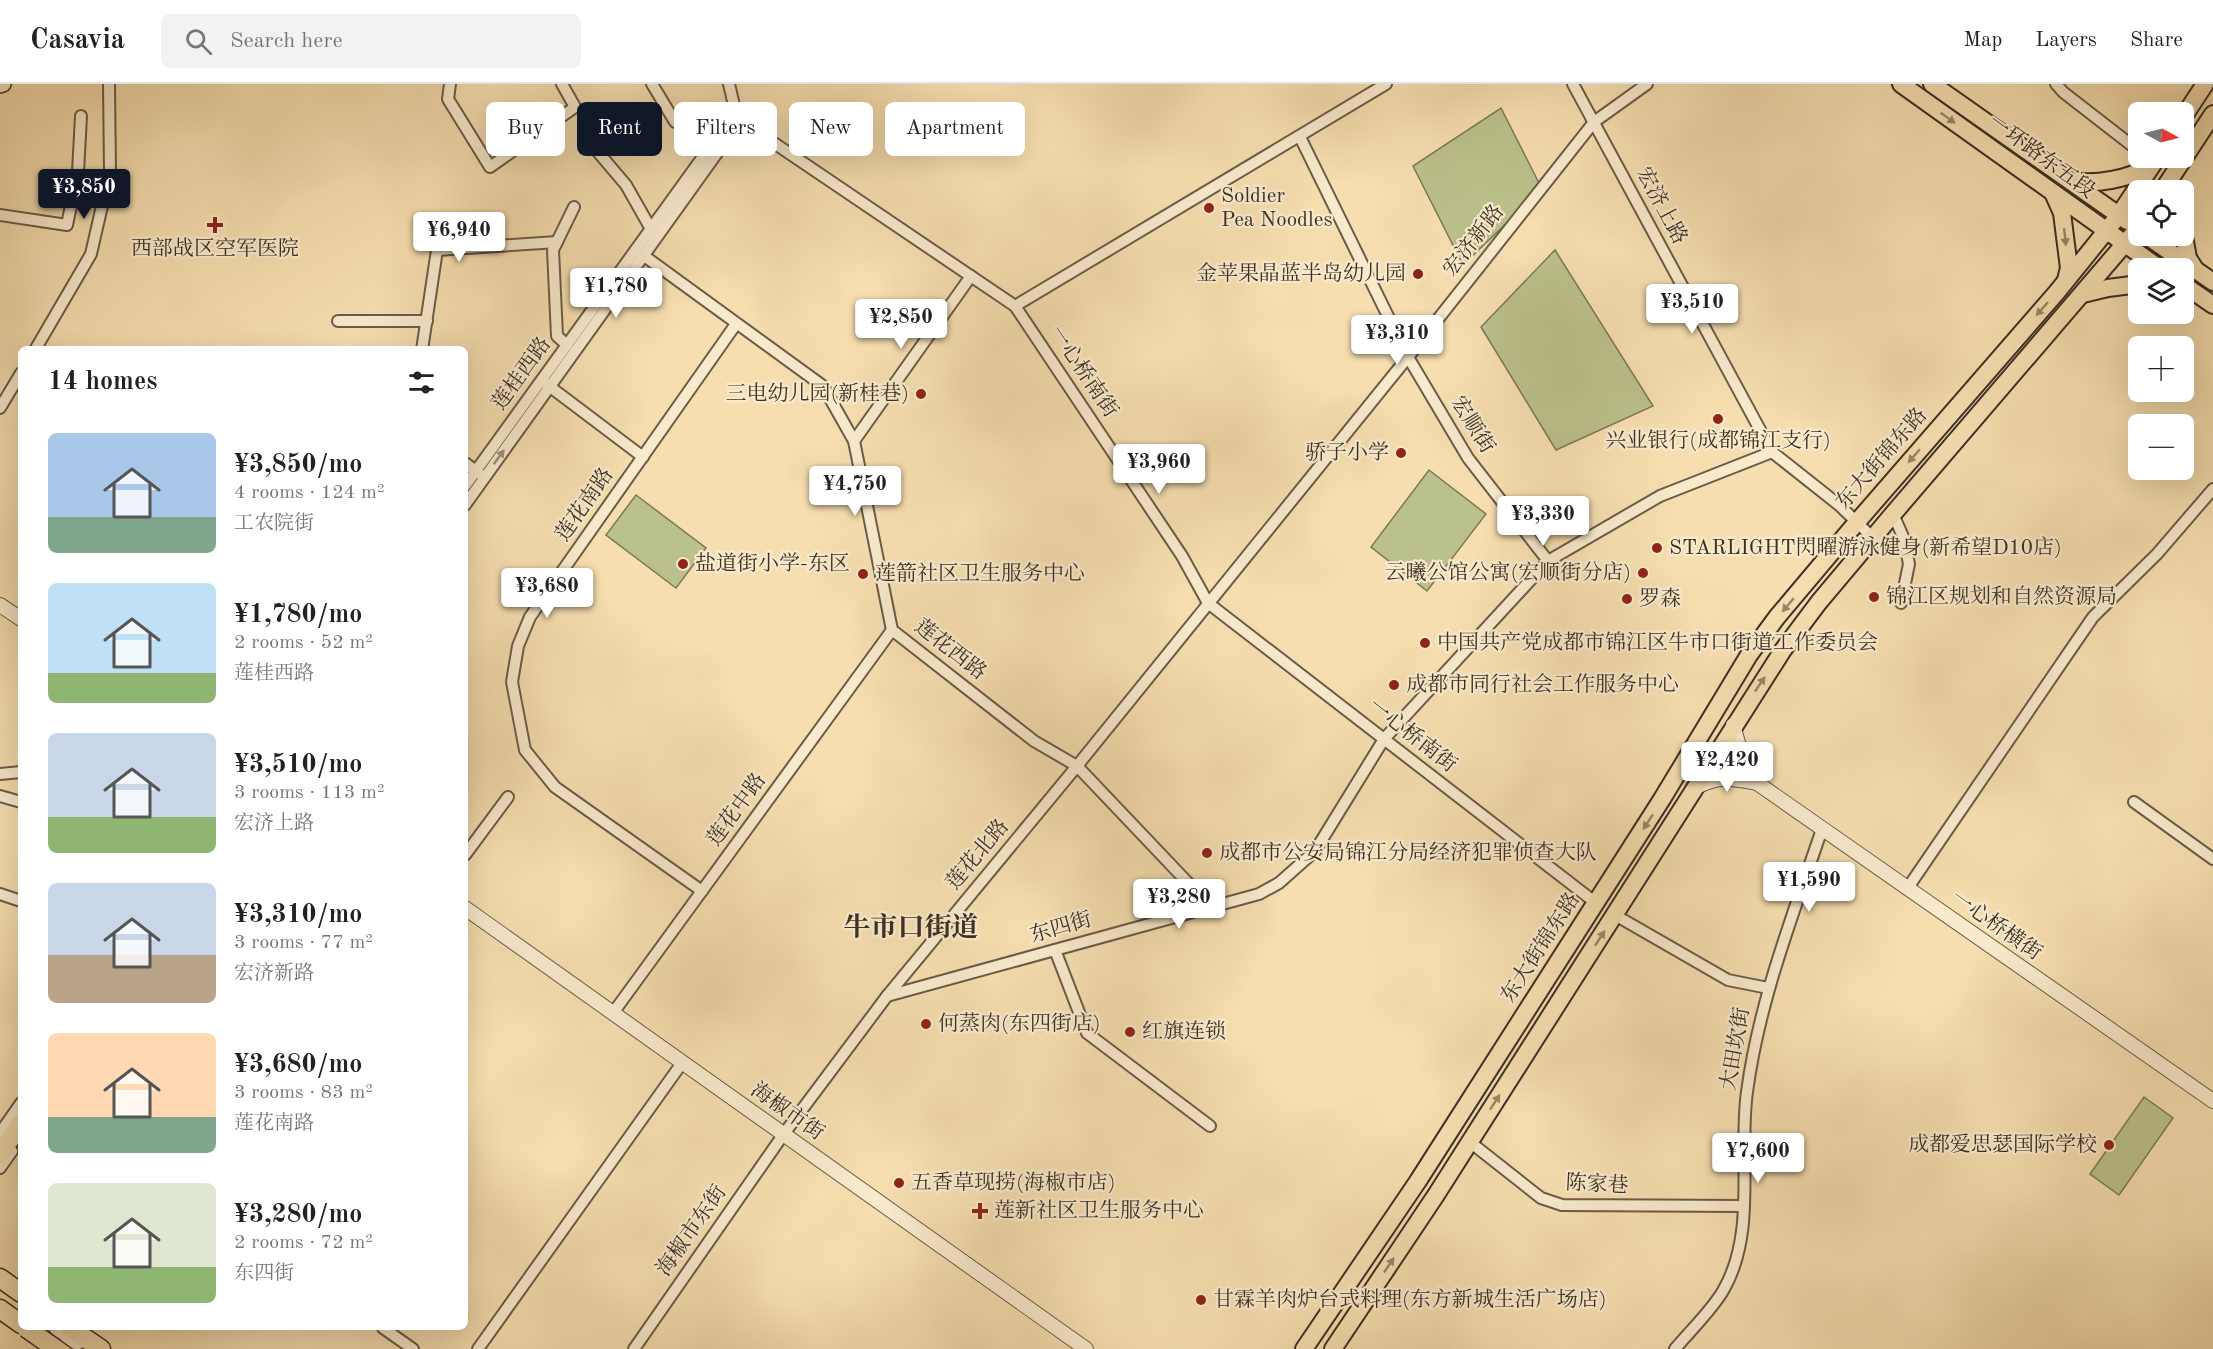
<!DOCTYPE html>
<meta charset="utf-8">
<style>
:root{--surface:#fff;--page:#f2f2f2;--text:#222;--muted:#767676;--line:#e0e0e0;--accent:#111827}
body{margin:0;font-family:"Old Standard TT","Noto Serif SC",serif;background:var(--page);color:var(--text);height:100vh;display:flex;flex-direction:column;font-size:22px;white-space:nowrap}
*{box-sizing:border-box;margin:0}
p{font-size:20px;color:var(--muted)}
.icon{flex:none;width:33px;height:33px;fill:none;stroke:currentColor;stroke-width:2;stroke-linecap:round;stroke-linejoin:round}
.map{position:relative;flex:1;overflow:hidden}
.sheet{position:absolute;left:18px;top:262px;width:450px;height:984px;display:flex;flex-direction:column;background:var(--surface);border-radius:9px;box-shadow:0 6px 24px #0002}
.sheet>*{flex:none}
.hud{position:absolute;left:486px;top:18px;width:570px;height:54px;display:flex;gap:12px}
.needle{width:39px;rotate:97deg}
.tools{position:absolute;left:2128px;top:18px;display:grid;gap:12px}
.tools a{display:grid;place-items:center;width:66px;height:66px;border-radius:9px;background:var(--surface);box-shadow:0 6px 24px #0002;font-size:30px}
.price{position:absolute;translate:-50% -51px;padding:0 14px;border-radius:6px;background:#fff;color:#222;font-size:20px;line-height:39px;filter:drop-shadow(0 2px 3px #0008)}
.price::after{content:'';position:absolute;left:50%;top:36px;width:18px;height:14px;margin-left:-9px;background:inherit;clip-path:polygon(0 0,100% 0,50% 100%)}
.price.on{background:var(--accent);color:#fff}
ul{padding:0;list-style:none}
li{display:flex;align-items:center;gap:18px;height:150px;padding:0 30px}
li span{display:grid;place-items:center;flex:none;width:168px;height:120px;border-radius:9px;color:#555}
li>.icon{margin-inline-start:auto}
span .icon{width:72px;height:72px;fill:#fffc;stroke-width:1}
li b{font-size:26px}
h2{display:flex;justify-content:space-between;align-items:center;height:72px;padding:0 30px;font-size:26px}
.tag{padding:0 21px;border-radius:9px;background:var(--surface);box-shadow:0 6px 24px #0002;font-size:21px;line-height:54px}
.tag.on{background:var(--accent);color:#fff}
header{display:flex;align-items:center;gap:36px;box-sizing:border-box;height:84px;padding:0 30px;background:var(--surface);border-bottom:2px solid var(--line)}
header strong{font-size:28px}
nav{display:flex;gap:33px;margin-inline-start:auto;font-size:21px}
.search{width:420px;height:54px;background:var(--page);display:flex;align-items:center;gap:15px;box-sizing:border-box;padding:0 21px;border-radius:9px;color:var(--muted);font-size:22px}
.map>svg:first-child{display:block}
</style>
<header>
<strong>Casavia</strong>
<div class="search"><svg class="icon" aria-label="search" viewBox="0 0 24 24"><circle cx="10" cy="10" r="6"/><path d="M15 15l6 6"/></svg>Search here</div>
<nav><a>Map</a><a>Layers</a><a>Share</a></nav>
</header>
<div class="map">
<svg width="2213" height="1265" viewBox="0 0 2213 1265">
<rect width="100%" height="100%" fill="#f6deb0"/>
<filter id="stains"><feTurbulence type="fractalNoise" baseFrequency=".00333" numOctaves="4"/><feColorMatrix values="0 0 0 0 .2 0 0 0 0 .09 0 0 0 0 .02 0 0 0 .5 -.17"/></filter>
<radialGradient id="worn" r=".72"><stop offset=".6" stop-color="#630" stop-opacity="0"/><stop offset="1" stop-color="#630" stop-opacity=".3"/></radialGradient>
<g fill="#bbc18c" stroke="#7c7858" stroke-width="1.5">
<path d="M1501 24 1542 105 1463 181 1413 82Z"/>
<path d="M1555 166 1653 322 1556 366 1481 243Z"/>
<path d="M1429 386 1486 430 1427 507 1371 463Z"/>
<path d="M636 411 706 464 676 504 606 451Z"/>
<path d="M2144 1013 2173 1034 2119 1111 2090 1090Z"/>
</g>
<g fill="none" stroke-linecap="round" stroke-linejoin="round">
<g stroke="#6a5c47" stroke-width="14">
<g id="minor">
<path d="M450 0 448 15 490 83 575 23 562 0"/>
<path d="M652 0 675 38H728"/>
<path d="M729 0 737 34 1015 222 1182 472 1208 519 1596 819"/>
<path d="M1573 0 1772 368 1839 421 1873 454"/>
<path d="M2056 0 2063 8 2139 67"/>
<path d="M1300 53 1408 273 1468 374 1548 477"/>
<path d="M592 61 626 101 651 145"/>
<path d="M0 131 67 141 78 88 81 32"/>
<path d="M636 166 823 302 854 357 892 546 1034 657 1077 682 1210 822"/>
<path d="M1015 222 1386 0"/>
<path d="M338 237H427"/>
<path d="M567 261 557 252 553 166 574 123"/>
<path d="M35 266 91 170 110 87 109 0"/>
<path d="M422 266 437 166 557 158"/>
<path d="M545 299 643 373"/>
<path d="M0 324 21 289"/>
<path d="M854 357 971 192"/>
<path d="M465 379 480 390"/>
<path d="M465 402 728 38 737 34"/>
<path d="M465 421 735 44 737 34"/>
<path d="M1893 430 1904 455 1909 480 1901 519"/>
<path d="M0 690 21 688"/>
<path d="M0 712 21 718"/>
<path d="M2134 718 2213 775"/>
<path d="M465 771 508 713"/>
<path d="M1907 805 2093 533 2157 470 2213 405"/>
<path d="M702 807 555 703 525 666 512 598 518 562 530 533 736 240"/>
<path d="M0 810 21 817"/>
<path d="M1615 831 1728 896 1768 904"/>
<path d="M1055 866 1087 949 1210 1042"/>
<path d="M887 912 1259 810 1279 799 1315 767 1384 655 1548 477 1660 412 1772 368"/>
<path d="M613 929 892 546"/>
<path d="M0 1049 21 1019"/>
<path d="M1470 1058 1541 1114 1562 1121 1743 1122"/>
<path d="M0 1084 12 1067"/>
<path d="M383 1244 413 1265"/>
<path d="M478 1265 682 979"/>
<path d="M634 1265 783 1051 887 912 1077 682 1408 273 1594 38 1647 0"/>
<path d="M1675 1265C1689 1248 1714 1224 1724 1205 1757 1147 1738 1071 1747 1008 1759 917 1793 831 1822 745"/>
</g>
</g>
<g stroke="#6a5c47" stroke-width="16">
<g id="tertiary">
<path d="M0 521 21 535"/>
<path d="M1733 641 1744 680 1757 699 2213 1017"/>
<path d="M1696 703C1720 691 1732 694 1757 699"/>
<path d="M465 824 1086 1265"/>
</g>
</g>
<g stroke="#3c3024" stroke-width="18">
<g id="secondary">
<path d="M0 1 3 0"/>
<path d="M57 1244 77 1258"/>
</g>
</g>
<g stroke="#3c3024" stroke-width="20">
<g id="primary">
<path d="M1901 0 2159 184"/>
<path d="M1932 0 2127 137"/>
<path d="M2184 32 2205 0"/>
<path d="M2071 97C2096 101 2129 95 2150 82"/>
<path d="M2163 106 2213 30"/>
<path d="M2054 111 2062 129 2069 184 2066 196"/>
<path d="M2147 152 2213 198"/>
<path d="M2184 152 2188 174 2195 185"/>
<path d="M2184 201 2213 221"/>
<path d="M2083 210 2108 204 2139 200"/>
<path d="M1304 1265 1418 1097 1662 715 1749 571 1777 533 1857 438 2057 208 2119 131 2157 74"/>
<path d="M1333 1265 1436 1111 1783 566 1819 518 1893 430 2139 143"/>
</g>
</g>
<g stroke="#3c3024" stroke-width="21">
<g id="trunk">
<path d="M0 1070 21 1039"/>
<path d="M0 1194 21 1209"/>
<path d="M0 1225 21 1240"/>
<path d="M70 1244 101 1265"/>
</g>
</g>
<use href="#minor" stroke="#f9eacc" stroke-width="10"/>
<use href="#tertiary" stroke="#f9eacc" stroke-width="14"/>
<use href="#secondary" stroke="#f9eacc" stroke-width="15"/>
<use href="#primary" stroke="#f6deb0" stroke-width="16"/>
<use href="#trunk" stroke="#f6deb0" stroke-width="18"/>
<g stroke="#3c3024" stroke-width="21" stroke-linecap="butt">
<path id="trunk-bridge" d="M26 1244 56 1265"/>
</g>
<use href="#trunk-bridge" stroke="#f6deb0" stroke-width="18"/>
</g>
<defs><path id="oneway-solid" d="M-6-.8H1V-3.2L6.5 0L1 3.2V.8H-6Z" transform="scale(1.5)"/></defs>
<g fill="#99876a">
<use href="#oneway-solid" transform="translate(1948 34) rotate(36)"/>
<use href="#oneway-solid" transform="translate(2065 153) rotate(84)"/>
<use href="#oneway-solid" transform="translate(2042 225) rotate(131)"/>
<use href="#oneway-solid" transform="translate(1914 372) rotate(131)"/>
<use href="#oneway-solid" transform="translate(1788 521) rotate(130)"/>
<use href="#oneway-solid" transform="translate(1760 600) rotate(-56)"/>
<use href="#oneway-solid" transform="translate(1648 738) rotate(123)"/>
<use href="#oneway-solid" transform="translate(1600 854) rotate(-57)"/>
<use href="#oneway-solid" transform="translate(1495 1018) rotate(-57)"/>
<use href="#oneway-solid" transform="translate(1389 1181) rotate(-56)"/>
</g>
<use fill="#9a8d78" href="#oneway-solid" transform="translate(499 373) rotate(-54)"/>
<g fill="#8f2418" stroke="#f9eacc" stroke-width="2">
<circle cx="1209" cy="124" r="6"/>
<path d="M212 132h6v6h6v6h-6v6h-6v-6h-6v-6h6z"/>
<circle cx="1418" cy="190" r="6"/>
<circle cx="921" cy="310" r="6"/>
<circle cx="1718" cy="335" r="6"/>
<circle cx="1401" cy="369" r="6"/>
<circle cx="1657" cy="464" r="6"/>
<circle cx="683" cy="480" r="6"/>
<circle cx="1643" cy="489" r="6"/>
<circle cx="863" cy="490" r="6"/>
<circle cx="1874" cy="513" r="6"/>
<circle cx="1627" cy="515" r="6"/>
<circle cx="1425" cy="559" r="6"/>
<circle cx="1394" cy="601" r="6"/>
<circle cx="1207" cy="769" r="6"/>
<circle cx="926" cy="940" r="6"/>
<circle cx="1130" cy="948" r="6"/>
<circle cx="2109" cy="1061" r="6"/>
<circle cx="899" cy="1099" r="6"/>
<path d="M977 1118h6v6h6v6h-6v6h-6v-6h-6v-6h6z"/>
<circle cx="1201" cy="1216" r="6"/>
</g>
<g text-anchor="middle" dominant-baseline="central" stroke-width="4.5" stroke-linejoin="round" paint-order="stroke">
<g font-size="21" fill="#3c3024" stroke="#f9eacc">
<text transform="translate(2041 73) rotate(36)">一环路东五段</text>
<text transform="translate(1661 122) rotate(62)">宏济上路</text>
<text transform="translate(1474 157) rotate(-52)">宏济新路</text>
<text transform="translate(1083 288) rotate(56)">一心桥南街</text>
<text transform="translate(522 290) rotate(-54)">莲桂西路</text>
<text transform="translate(1472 341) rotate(58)">宏顺街</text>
<text transform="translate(1882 375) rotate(-49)">东大街锦东路</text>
<text transform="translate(585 421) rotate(-55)">莲花南路</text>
<text transform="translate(950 566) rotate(38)">莲花西路</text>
<text transform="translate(1412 652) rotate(38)">一心桥南街</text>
<text transform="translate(737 726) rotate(-54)">莲花中路</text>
<text transform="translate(978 771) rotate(-50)">莲花北路</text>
<text transform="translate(1996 842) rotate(35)">一心桥横街</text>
<text transform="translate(1061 844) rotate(-16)">东四街</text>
<text transform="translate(1541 864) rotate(-57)">东大街锦东路</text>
<text transform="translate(1736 965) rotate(-80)">大田坎街</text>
<text transform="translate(787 1028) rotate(35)">海椒市街</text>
<text transform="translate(1597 1101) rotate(3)">陈家巷</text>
<text transform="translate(692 1147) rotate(-55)">海椒市东街</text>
</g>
<g font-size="21" fill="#3c3024" stroke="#f9eacc" text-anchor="start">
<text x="1221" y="112">Soldier<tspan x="1221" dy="24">Pea Noodles</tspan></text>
<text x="215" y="165" text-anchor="middle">西部战区空军医院</text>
<text x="1406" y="190" text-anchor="end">金苹果晶蓝半岛幼儿园</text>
<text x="909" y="310" text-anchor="end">三电幼儿园(新桂巷)</text>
<text x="1718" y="357" text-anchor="middle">兴业银行(成都锦江支行)</text>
<text x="1389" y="369" text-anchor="end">骄子小学</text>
<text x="1669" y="464">STARLIGHT閃曜游泳健身(新希望D10店)</text>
<text x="695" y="480">盐道街小学-东区</text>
<text x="1631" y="489" text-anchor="end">云曦公馆公寓(宏顺街分店)</text>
<text x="875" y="490">莲箭社区卫生服务中心</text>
<text x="1886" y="513">锦江区规划和自然资源局</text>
<text x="1639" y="515">罗森</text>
<text x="1437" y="559">中国共产党成都市锦江区牛市口街道工作委员会</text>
<text x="1406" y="601">成都市同行社会工作服务中心</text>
<text x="1219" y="769">成都市公安局锦江分局经济犯罪侦查大队</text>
<text x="938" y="940">何蒸肉(东四街店)</text>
<text x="1142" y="948">红旗连锁</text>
<text x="2097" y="1061" text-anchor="end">成都爱思瑟国际学校</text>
<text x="911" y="1099">五香草现捞(海椒市店)</text>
<text x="994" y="1127">莲新社区卫生服务中心</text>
<text x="1213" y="1216">甘霖羊肉炉台式料理(东方新城生活广场店)</text>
</g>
<g font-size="27" font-weight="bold" fill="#3c3024" stroke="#f9eacc">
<text x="911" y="844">牛市口街道</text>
</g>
</g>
<rect width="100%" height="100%" filter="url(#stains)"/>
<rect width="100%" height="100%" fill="url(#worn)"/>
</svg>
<div class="tools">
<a><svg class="needle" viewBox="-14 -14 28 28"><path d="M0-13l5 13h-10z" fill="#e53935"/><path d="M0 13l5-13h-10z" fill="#767676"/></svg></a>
<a><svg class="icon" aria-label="locate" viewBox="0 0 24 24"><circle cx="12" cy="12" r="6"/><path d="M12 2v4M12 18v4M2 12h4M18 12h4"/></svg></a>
<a><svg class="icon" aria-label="layers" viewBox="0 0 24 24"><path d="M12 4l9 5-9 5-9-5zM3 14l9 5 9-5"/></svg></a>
<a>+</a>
<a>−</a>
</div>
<b class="price on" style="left:84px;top:136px">¥3,850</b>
<b class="price" style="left:459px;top:179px">¥6,940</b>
<b class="price" style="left:616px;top:235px">¥1,780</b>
<b class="price" style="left:1692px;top:251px">¥3,510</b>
<b class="price" style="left:901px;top:266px">¥2,850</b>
<b class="price" style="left:1397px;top:282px">¥3,310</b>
<b class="price" style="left:1159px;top:411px">¥3,960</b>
<b class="price" style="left:855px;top:433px">¥4,750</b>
<b class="price" style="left:1543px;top:463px">¥3,330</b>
<b class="price" style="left:547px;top:535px">¥3,680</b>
<b class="price" style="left:1727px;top:709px">¥2,420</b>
<b class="price" style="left:1809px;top:829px">¥1,590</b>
<b class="price" style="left:1179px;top:846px">¥3,280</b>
<b class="price" style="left:1758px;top:1100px">¥7,600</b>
<div class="hud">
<a class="tag">Buy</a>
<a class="tag on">Rent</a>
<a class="tag">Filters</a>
<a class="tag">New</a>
<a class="tag">Apartment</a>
</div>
<section class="sheet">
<h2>14 homes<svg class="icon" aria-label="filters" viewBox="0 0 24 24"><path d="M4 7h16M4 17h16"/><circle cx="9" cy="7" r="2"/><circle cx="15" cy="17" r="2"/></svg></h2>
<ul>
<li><span style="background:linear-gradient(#a9c7e8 70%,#7fa58c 0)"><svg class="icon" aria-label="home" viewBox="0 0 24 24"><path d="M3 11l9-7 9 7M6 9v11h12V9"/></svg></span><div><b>¥3,850/mo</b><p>4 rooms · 124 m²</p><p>工农院街</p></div></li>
<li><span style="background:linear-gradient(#bfe0f5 75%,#8fb573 0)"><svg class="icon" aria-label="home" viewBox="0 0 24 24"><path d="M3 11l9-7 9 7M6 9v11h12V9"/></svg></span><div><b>¥1,780/mo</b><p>2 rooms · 52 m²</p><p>莲桂西路</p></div></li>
<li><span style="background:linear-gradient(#c9d6e8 70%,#8fb573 0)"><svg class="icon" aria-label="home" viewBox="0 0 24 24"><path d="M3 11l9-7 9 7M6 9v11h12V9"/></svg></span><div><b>¥3,510/mo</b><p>3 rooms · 113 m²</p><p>宏济上路</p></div></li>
<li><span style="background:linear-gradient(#c9d6e8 60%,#b9a48a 0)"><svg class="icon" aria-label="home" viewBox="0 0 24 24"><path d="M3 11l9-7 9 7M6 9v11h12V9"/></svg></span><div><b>¥3,310/mo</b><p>3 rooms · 77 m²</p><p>宏济新路</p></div></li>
<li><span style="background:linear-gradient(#ffd9b3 70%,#7fa58c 0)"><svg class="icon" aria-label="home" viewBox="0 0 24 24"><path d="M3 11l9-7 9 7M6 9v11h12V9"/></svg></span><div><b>¥3,680/mo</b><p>3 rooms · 83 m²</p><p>莲花南路</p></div></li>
<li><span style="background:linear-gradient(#dfe7d0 70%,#8fb573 0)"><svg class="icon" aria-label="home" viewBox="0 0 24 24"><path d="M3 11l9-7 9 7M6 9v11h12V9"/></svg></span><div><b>¥3,280/mo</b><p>2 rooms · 72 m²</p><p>东四街</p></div></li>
</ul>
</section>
</div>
